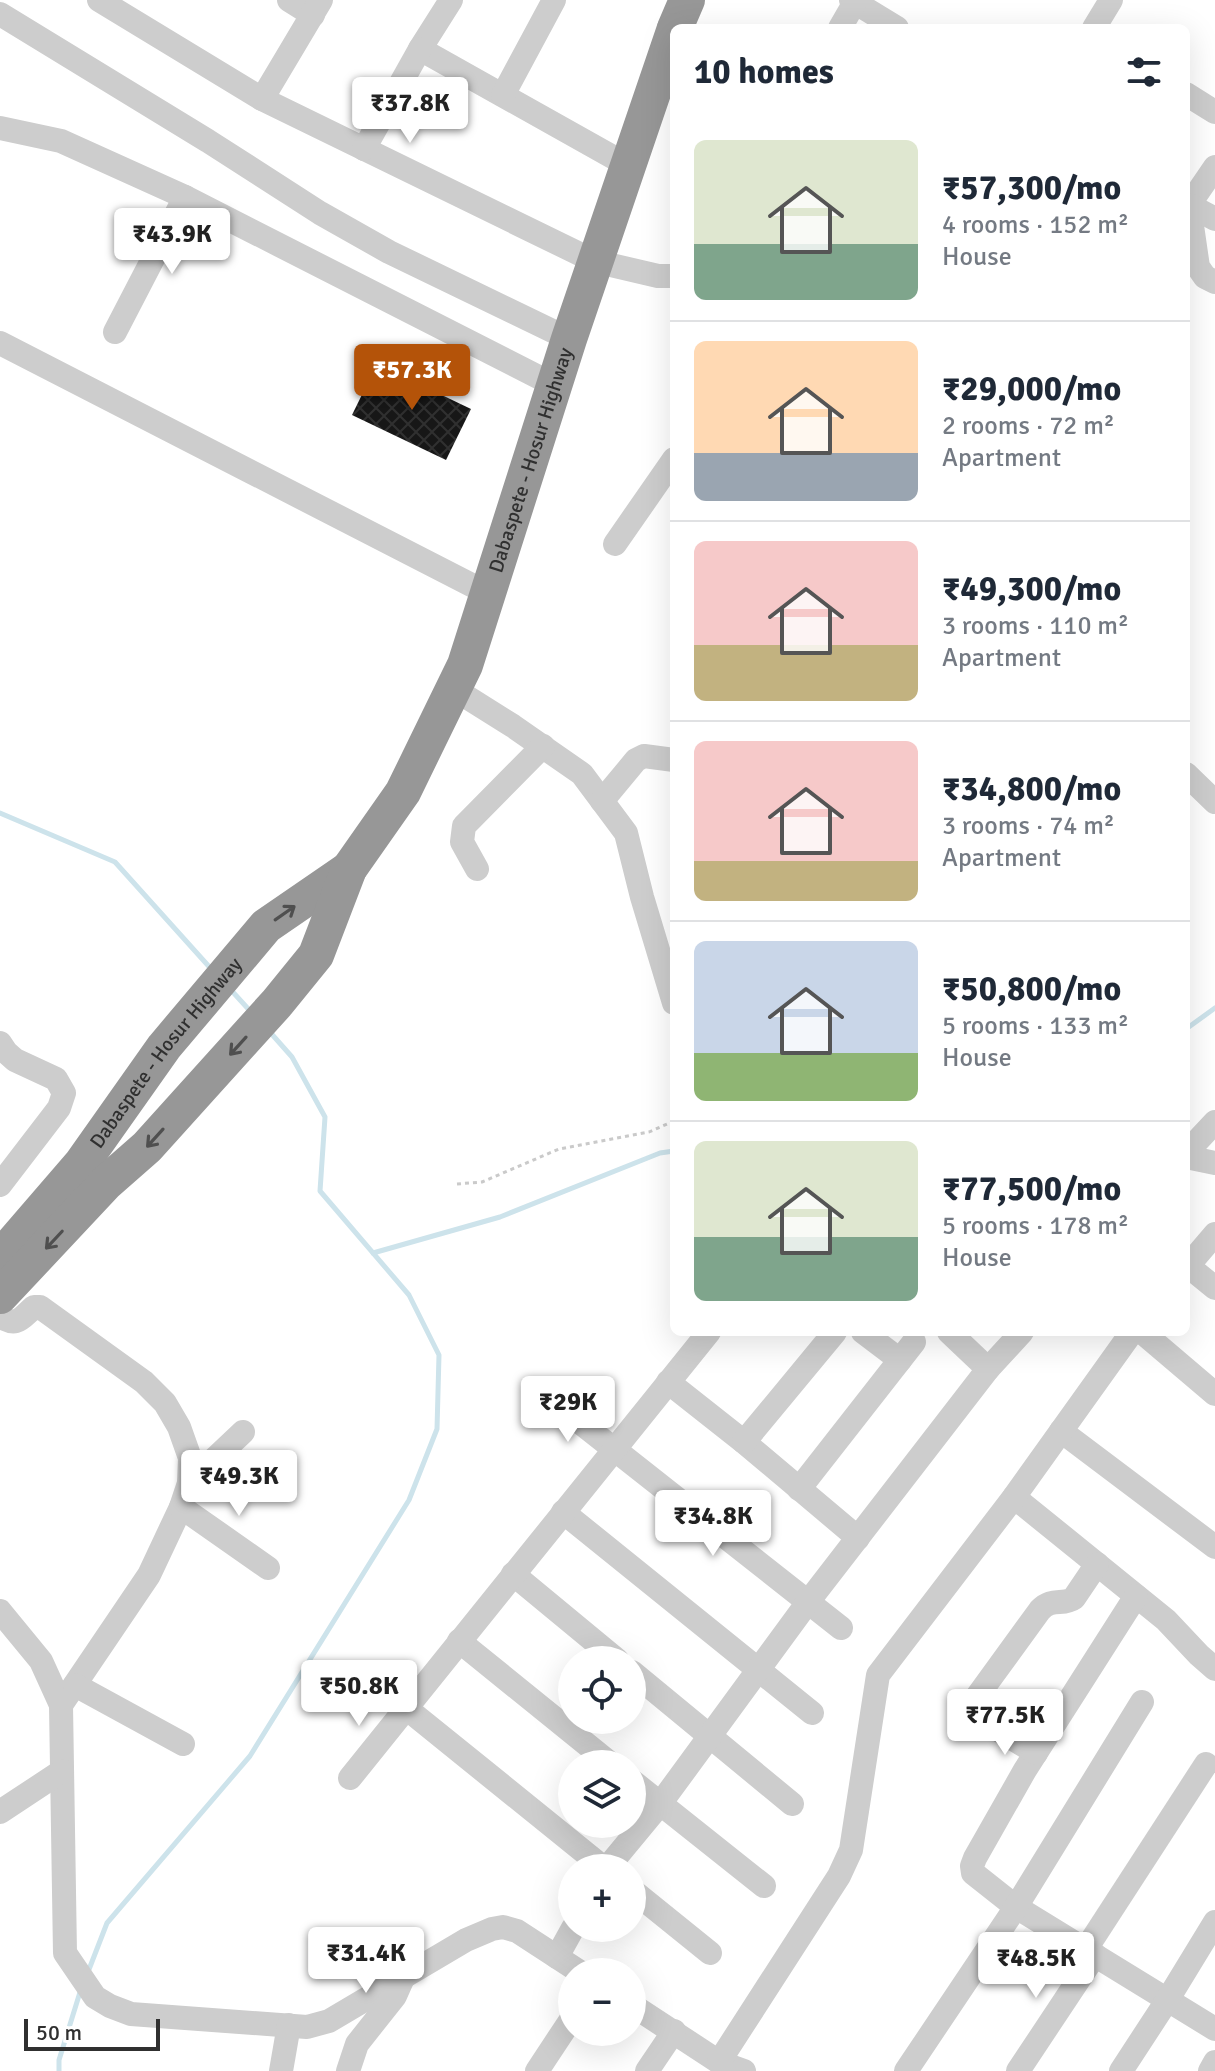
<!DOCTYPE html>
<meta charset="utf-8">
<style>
:root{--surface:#fff;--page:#f6f6f7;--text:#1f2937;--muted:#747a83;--line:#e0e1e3;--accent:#b45309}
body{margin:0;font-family:Signika,sans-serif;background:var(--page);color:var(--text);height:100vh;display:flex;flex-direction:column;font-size:30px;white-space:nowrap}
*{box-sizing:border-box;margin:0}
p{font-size:26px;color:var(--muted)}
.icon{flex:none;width:44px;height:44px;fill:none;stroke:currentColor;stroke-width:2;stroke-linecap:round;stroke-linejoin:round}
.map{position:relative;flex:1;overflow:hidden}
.panel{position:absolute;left:670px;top:24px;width:520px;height:1312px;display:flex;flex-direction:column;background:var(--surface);border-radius:12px;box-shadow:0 8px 32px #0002}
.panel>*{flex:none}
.tools{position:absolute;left:558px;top:1646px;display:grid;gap:16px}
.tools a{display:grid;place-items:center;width:88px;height:88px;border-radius:50%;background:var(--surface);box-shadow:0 8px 32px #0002;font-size:40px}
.scale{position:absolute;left:24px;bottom:20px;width:136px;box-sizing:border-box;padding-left:8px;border:4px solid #303030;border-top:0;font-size:22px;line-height:28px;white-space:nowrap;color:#303030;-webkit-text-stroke:6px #fff;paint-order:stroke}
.price{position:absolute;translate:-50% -68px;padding:0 18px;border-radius:8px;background:#fff;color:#222;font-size:26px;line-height:52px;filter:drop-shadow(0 2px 4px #0008)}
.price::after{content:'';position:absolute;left:50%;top:48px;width:24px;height:18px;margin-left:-12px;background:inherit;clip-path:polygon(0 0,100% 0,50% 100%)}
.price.active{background:var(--accent);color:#fff}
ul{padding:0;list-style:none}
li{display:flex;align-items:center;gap:24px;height:200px;padding:0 24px}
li+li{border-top:2px solid var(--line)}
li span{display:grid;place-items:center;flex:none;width:224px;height:160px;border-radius:12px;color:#555}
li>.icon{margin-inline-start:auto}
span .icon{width:96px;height:96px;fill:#fffc;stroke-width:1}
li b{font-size:34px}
h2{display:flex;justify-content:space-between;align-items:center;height:96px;padding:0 24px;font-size:34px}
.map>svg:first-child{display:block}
</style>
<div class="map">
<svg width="1215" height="2071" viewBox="0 0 1215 2071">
<defs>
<pattern id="building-cross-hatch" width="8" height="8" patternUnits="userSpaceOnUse" patternTransform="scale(2)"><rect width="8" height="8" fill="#171717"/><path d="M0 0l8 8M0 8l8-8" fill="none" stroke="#303030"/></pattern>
</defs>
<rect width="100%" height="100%" fill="#fff"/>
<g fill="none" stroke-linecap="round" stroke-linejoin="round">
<g stroke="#cde3eb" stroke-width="5">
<path d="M0 813 115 862 213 971"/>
<path d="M231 990 251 1012"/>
<path d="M1186 1029 1215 1008"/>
<path d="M373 1253 500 1217 660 1153 674 1151"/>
<path d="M88 1972 107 1923 250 1756 409 1500 437 1429 439 1355 409 1295 320 1191 325 1117 292 1057 269 1031"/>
<path d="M59 2071V2060L81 1989"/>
</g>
</g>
<path fill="url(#building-cross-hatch)" d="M377 364 471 409 446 460 352 415Z"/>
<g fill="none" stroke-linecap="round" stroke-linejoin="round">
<path stroke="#cacaca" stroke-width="3" stroke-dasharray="4 4" stroke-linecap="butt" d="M457 1184 482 1182 559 1149 649 1132 674 1121"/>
<g stroke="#cdcdcd" stroke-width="24">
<path d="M99 0 262 99"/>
<path d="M289 0 313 15"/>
<path d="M321 0 262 99 594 261 658 276H674"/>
<path d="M451 0 420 49 627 165"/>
<path d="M851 0 897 28"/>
<path d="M0 14 208 141 320 213 389 252 569 339"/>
<path d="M840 28 855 2"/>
<path d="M1094 28 1111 0"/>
<path d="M1186 94 1215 112"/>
<path d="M503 95 554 0"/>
<path d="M0 128 61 141 185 197 554 385"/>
<path d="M364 149 420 49"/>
<path d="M1186 204 1189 205 1215 167"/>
<path d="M1189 205 1198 267 1205 277 1215 282"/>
<path d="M1189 205 1215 219"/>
<path d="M115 332 185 197"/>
<path d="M0 343 489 594"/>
<path d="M615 544 674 459"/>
<path d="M454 689 513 726 582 774 626 833 642 897 674 1003"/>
<path d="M1186 774 1215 802"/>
<path d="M602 801 636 760 644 756 674 760"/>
<path d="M477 869 462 842 464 826 543 746"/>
<path d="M0 1043 6 1052 15 1060 56 1079 64 1093 59 1108 0 1185"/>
<path d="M1186 1153 1215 1122"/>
<path d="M1186 1157 1215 1163"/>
<path d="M1188 1266 1215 1288"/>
<path d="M1186 1268 1215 1234"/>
<path d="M0 1316C17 1328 21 1318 34 1307H40L144 1382 165 1403 179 1427 190 1458 189 1483 181 1507 149 1575 61 1705"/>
<path d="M863 1332 900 1360"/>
<path d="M949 1332 988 1369"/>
<path d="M1142 1332 1215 1394"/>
<path d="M668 1382 744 1442 858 1538"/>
<path d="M553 1401 841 1628"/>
<path d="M1061 1431 1215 1547"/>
<path d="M744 1442 835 1332"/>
<path d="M189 1483 243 1432"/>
<path d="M799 1489 914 1342"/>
<path d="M1014 1497 1166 1620 1199 1655 1215 1669"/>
<path d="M181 1507 268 1568"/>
<path d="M563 1512 812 1713"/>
<path d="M513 1574 617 1660"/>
<path d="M1136 1596 1025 1770 975 1858 972 1866 973 1873 1016 1907 1215 2029"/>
<path d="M0 1611 41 1661 61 1705 65 1953 95 1997 110 2006 131 2014 307 2027 329 2021 466 1940 492 1929 503 1927 517 1931 580 1972"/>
<path d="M459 1641 611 1764"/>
<path d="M632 1672 792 1804"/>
<path d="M75 1685 183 1744"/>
<path d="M406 1708 604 1868"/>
<path d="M1036 1753 982 1720C975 1713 972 1708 976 1698L1040 1610C1052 1597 1063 1606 1074 1598L1097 1564"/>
<path d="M350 1778 709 1332"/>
<path d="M632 1781 764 1886"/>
<path d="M0 1812 62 1771"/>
<path d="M607 1868 660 1804 808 1602 988 1369 1022 1332"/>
<path d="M632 1890 710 1953"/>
<path d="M1086 1949 1206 1764"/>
<path d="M557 1957 573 1928"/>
<path d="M632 2005 719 2062 744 2071"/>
<path d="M719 2062 839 1876 851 1850 878 1675 1014 1497 1132 1332"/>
<path d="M281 2071 289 2025"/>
<path d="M348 2071 357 2044 395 1996 403 1978"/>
<path d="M537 2071 572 2018"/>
<path d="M647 2071 674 2031"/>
<path d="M906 2071 1016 1907 1142 1702"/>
<path d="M1018 2071 1095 1955"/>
<path d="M1121 2071 1168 1999 1215 1922"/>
<path d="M1210 2071 1215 2062"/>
</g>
<g stroke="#979797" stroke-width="36">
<path d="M675 28 687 0"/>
<path id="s1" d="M0 1258 82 1163 164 1047 266 926 349 869"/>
<path id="s2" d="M0 1296 106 1183 147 1147 277 1003 316 955 349 869 403 792 465 665 569 339 674 31"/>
</g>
</g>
<defs><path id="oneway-shaft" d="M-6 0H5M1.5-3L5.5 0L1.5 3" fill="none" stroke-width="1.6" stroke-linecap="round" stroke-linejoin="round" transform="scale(2)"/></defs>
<g stroke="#4f4f4f">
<use href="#oneway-shaft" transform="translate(285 913) rotate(-35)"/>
<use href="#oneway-shaft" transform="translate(238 1046) rotate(132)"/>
<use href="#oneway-shaft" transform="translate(155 1138) rotate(132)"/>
<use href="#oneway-shaft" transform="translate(54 1240) rotate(133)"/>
</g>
<g text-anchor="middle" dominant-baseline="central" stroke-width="8" stroke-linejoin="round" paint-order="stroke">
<g font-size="20" fill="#303030" stroke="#fff">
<text stroke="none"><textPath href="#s2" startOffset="1008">Dabaspete - Hosur Highway</textPath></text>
<text stroke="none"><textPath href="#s1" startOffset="264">Dabaspete - Hosur Highway</textPath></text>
</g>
</g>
</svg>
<div class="tools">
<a><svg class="icon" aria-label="locate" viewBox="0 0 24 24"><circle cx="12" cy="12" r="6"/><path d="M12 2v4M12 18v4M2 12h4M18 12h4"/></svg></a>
<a><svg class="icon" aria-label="layers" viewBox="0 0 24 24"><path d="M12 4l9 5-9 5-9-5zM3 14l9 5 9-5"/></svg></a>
<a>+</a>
<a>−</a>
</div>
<div class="scale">50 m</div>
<b class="price" style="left:410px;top:145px">₹37.8K</b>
<b class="price" style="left:172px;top:276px">₹43.9K</b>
<b class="price active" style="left:412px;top:412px">₹57.3K</b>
<b class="price" style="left:568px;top:1444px">₹29K</b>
<b class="price" style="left:239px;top:1518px">₹49.3K</b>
<b class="price" style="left:713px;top:1558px">₹34.8K</b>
<b class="price" style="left:359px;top:1728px">₹50.8K</b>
<b class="price" style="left:1005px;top:1757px">₹77.5K</b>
<b class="price" style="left:366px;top:1995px">₹31.4K</b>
<b class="price" style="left:1036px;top:2000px">₹48.5K</b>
<section class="panel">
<h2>10 homes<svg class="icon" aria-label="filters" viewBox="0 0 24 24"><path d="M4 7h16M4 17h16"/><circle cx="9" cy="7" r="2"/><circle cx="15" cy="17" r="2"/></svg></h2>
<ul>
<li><span style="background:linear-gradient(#dfe7d0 65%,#7fa58c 0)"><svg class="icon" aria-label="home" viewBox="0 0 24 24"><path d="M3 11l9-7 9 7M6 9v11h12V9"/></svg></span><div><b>₹57,300/mo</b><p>4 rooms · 152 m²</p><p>House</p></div></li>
<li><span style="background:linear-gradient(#ffd9b3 70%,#9aa5b1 0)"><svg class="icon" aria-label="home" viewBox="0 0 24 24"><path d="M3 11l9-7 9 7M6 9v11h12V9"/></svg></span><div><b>₹29,000/mo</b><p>2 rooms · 72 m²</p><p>Apartment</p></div></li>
<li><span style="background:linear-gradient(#f6c9c9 65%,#c2b280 0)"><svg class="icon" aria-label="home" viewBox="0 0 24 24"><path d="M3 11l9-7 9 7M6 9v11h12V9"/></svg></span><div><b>₹49,300/mo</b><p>3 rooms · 110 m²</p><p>Apartment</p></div></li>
<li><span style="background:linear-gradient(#f6c9c9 75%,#c2b280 0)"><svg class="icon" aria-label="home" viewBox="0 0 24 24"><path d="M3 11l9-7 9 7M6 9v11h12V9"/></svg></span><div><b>₹34,800/mo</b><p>3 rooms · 74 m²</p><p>Apartment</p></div></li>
<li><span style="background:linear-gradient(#c9d6e8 70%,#8fb573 0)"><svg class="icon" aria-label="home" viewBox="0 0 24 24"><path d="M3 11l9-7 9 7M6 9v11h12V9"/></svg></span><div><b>₹50,800/mo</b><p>5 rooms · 133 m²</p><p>House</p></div></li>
<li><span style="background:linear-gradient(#dfe7d0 60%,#7fa58c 0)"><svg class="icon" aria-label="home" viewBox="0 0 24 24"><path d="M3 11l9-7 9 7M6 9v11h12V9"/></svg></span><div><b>₹77,500/mo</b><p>5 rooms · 178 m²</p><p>House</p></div></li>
</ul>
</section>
</div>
